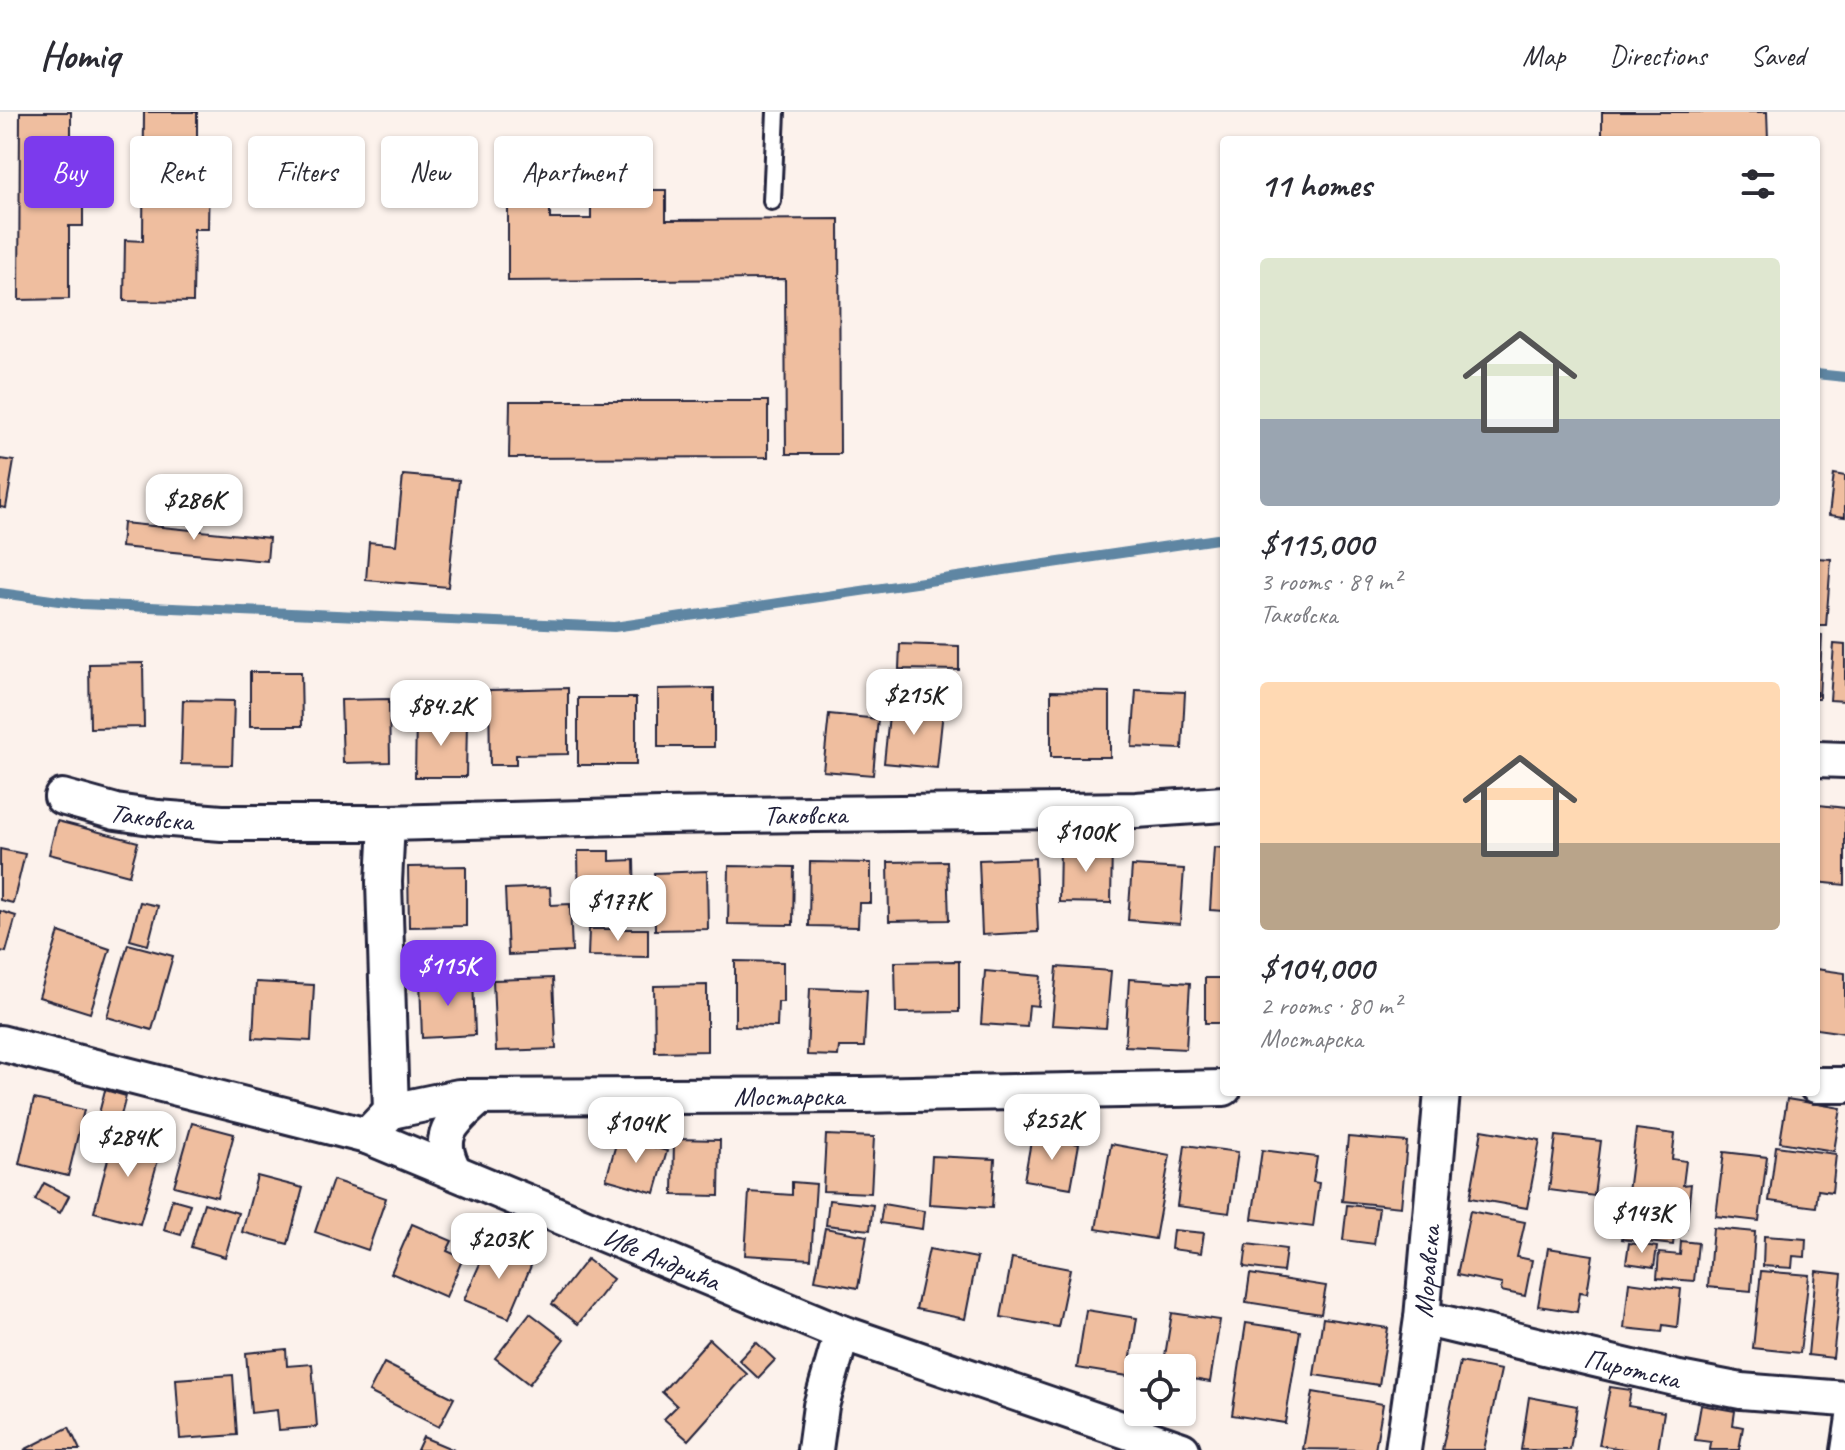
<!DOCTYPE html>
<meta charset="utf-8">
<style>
:root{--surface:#fff;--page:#f2f2f3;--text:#2b2b33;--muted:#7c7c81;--line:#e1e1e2;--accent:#7c3aed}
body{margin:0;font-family:Caveat,sans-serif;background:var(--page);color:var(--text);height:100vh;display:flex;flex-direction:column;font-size:30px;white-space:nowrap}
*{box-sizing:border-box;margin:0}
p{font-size:26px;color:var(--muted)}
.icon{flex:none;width:44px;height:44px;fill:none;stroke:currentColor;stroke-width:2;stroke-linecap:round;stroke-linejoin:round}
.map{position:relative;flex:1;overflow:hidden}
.drawer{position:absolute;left:1220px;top:24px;width:600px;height:960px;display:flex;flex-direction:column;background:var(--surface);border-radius:8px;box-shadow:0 2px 6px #0004}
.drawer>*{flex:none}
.hud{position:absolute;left:24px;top:24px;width:760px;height:72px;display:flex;gap:16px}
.tools{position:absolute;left:1124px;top:1242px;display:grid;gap:16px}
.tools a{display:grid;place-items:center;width:72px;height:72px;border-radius:8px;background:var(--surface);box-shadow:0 2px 6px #0004;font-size:40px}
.price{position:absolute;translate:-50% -68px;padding:0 18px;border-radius:16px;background:#fff;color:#222;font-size:26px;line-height:52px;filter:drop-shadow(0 2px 4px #0008)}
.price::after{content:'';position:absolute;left:50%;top:48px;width:24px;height:18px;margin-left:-12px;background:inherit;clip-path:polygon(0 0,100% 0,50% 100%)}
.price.on{background:var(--accent);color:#fff}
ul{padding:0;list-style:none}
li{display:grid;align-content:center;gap:16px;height:424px;padding:0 40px}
li span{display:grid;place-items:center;height:248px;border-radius:8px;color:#555}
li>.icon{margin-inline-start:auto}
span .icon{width:144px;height:144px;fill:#fffc;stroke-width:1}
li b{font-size:34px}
h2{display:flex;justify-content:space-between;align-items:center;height:96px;padding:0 40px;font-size:34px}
.tag{padding:0 28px;border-radius:8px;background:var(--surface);box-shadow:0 2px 6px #0004;font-size:28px;line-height:72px}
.tag.on{background:var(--accent);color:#fff}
header{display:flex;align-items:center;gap:48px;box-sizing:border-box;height:112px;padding:0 40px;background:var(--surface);border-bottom:2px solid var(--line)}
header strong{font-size:38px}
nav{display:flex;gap:44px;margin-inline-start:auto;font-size:28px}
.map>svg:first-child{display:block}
</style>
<header>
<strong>Homiq</strong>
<nav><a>Map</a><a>Directions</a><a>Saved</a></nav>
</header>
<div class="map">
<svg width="1845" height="1338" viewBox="0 0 1845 1338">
<rect width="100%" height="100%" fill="#fcf2ec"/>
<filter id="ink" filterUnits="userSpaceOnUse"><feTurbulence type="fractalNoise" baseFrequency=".0125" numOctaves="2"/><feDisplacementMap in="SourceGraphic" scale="16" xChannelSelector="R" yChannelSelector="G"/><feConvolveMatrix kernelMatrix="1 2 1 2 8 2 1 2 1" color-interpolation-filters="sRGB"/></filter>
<g filter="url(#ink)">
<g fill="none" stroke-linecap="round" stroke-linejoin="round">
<g stroke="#5f86a3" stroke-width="10">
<path d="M1816 262 1845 265"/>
<path d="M0 481 81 492 614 515 1224 426"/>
</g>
</g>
<g fill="#efbe9f" stroke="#22223b" stroke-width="2">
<path d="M20 0H71V55H83V114H69V187L19 188Z"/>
<path d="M144 0H197V60H209L208 117H194L193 190 124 189 125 128 143 129Z"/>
<path d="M1602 0H1767L1768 28H1602Z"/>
<path d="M591 78H666V108L839 107 840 342H786L785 167 508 169V88H550V107H591Z"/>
<path d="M510 289H768V345L509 346Z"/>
<path d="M0 347 14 349 6 396 0 395Z"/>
<path d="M1834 362 1845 364V405L1829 403Z"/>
<path d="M403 363 459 368 448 475 366 468 369 430 396 433Z"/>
<path d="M123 411 269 426 267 449 121 435Z"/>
<path d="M1816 446 1831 447 1826 514H1816Z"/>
<path d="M1816 522 1822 523 1819 587H1816Z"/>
<path d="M900 532 959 534V558L899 557Z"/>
<path d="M1834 532 1845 533V589L1830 588Z"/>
<path d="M143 551 144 615 90 616 89 552Z"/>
<path d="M250 560H301L302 614H250Z"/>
<path d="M568 576V642L516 643V653H490L489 578Z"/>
<path d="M714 576V635H658V577Z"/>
<path d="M1136 578 1185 580 1182 637 1132 635Z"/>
<path d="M1051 579 1110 580V645H1051Z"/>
<rect x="578" y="586" width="58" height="67"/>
<path d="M389 587 390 650 343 651 341 588Z"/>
<path d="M183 588 234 589 232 653 181 652Z"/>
<path d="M890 594 943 599 937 656 884 651Z"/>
<path d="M829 602 878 607 873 663 823 659Z"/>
<path d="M416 607 467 608 466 665H415Z"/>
<path d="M1819 693 1845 696V773L1816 770V720Z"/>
<path d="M57 709 138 730 129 763 49 742Z"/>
<path d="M1060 732 1112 733 1111 791 1059 790Z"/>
<path d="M1214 735 1224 736V799L1210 798Z"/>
<path d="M0 737 25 742 13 791 0 788Z"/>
<path d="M578 739H610V749L634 748 635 799H579Z"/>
<path d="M1035 746 1038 820 982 823 979 748Z"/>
<path d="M947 749 949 808 889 809 888 750Z"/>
<path d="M810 750 871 751V791H859L858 815 809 814Z"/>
<path d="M466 754V814L409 815 408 755Z"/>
<path d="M729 754 794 755 793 813 728 812Z"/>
<path d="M1132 754 1184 757 1180 812 1128 808Z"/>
<path d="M707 759 708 817 655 818 654 761Z"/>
<path d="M550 775 551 793 570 792 572 840 508 843 505 777Z"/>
<path d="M140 790 158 794 148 833 130 828Z"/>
<path d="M0 799 16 804 6 840 0 839Z"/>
<path d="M589 817H648V845L588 844Z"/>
<path d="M59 820 110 837 90 901 39 885Z"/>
<path d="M128 832 173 844 152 918 107 905Z"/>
<path d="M735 849 783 850V890H778L777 915 735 914Z"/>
<path d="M959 849V900L896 901 895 850Z"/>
<path d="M1057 855 1111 859 1106 916 1052 913Z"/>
<path d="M1816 857 1845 861V921L1816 917Z"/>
<path d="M985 859 1041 864 1038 894 1029 893 1027 915 981 912Z"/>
<path d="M473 865 475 923 422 926 420 868Z"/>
<path d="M553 866 556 937 496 939 493 868Z"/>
<rect x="1205" y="866" width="19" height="45"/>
<path d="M1129 867 1190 871 1186 937 1125 934Z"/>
<path d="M256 870 314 873 311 929 253 926Z"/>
<path d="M707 873V939L655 940 654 874Z"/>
<path d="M810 876 867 878 864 935H839L838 944 807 943Z"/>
<path d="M105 978 126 984 118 1015 97 1009Z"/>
<path d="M34 987 84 998 68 1064 19 1052Z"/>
<path d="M1787 987 1841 996 1834 1039 1780 1030Z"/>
<path d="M192 1011 234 1022 217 1085 174 1074Z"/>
<path d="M1636 1017 1675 1022 1672 1047 1686 1049 1683 1073 1691 1072 1686 1117 1675 1115 1673 1133 1622 1127Z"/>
<path d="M1482 1018 1540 1028 1527 1096 1470 1086Z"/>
<path d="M115 1021 162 1034 140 1112 94 1100Z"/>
<path d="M826 1023 874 1025 871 1081 823 1079Z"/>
<path d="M1032 1024 1079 1032 1071 1076 1024 1068Z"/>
<path d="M1556 1024 1601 1029 1594 1084 1549 1078Z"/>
<path d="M618 1025 667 1039 655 1081 606 1067Z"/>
<path d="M1348 1025 1407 1030 1401 1095 1342 1089Z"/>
<path d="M674 1027 720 1028 719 1084 673 1083Z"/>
<path d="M1111 1032 1170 1043 1155 1127 1096 1117Z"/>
<path d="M1185 1033 1238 1040 1229 1101 1177 1094Z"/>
<path d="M1776 1034 1836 1042 1832 1080 1818 1078 1816 1095 1769 1089Z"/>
<path d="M1262 1038 1317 1045 1313 1070 1319 1071 1313 1115 1252 1107Z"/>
<path d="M1724 1040 1767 1045 1759 1109 1716 1104Z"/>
<path d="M932 1044 995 1047 992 1096 929 1092Z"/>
<path d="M257 1064 303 1076 288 1132 242 1120Z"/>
<path d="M333 1068 386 1086 368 1138 315 1120Z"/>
<path d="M792 1070 816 1072 811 1147 745 1143 749 1080 792 1083Z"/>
<path d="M44 1071 69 1084 60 1101 35 1088Z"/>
<path d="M172 1087 190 1092 181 1123 164 1118Z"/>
<path d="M829 1088 873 1093 870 1118 826 1113Z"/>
<path d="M204 1091 238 1101 225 1145 191 1135Z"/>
<path d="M883 1092 924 1099 922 1117 880 1111Z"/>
<path d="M1347 1093 1379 1096 1374 1132 1343 1128Z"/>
<path d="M1470 1099 1525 1110 1517 1145 1532 1148 1525 1184 1501 1179 1502 1172 1457 1163Z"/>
<path d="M412 1112 452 1129 447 1139 463 1146 446 1185 391 1161Z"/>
<path d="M825 1116 867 1124 858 1176 815 1168Z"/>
<path d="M1713 1116 1755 1120 1751 1179 1708 1175Z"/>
<path d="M1173 1118 1204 1121 1201 1141 1171 1137Z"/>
<path d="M1764 1124 1806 1127 1805 1145 1793 1144 1792 1156 1763 1154Z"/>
<path d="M1681 1129 1698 1131 1694 1169 1657 1166 1659 1141 1680 1143Z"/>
<path d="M489 1131 533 1149 509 1206 464 1188Z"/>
<path d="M1629 1131 1657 1135 1654 1155 1626 1151Z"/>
<path d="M1247 1132 1286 1137 1283 1160 1244 1155Z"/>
<path d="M1548 1136 1593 1143 1587 1181 1580 1180 1577 1200 1538 1194Z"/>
<path d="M929 1137 977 1146 965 1207 916 1197Z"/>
<path d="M1012 1146 1070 1157 1058 1215 1001 1205Z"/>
<path d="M587 1147 613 1167 578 1212 552 1192Z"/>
<path d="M1761 1159 1809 1163 1800 1241 1753 1236Z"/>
<path d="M1816 1159 1842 1162 1833 1246 1808 1243Z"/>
<path d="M1250 1162 1326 1174 1321 1202 1246 1190Z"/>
<path d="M1629 1170 1681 1177 1677 1215 1663 1213 1662 1220 1624 1216Z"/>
<path d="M1086 1198 1137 1206 1128 1264 1077 1256Z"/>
<path d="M530 1201 564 1227 529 1272 495 1246Z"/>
<path d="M1172 1201 1220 1208 1210 1270 1182 1265V1256H1163Z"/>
<path d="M1323 1206 1388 1216 1379 1273 1314 1263Z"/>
<path d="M1246 1211 1300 1219 1285 1311 1232 1303Z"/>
<path d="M709 1227 747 1262 688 1328 664 1307 677 1294 662 1280Z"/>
<path d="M756 1230 775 1248 758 1266 739 1248Z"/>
<path d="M286 1237 287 1254 312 1252 317 1315 279 1318 277 1298 251 1301 246 1241Z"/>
<path d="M1460 1250 1501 1258 1484 1338H1442Z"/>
<path d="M384 1251 454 1286 439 1315 369 1280Z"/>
<path d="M233 1263 237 1323 180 1327 176 1267Z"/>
<path d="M1610 1275 1631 1278 1628 1294 1664 1300 1658 1338H1628L1599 1333Z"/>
<path d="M1313 1280 1383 1292 1375 1338 1303 1337Z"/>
<path d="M1529 1285 1577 1294 1570 1338H1521Z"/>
<path d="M1701 1293 1735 1299 1733 1313 1743 1315 1739 1338H1710L1711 1330 1695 1328Z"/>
<path d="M69 1315 80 1338H24Z"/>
<path d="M423 1325 454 1338H417Z"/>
</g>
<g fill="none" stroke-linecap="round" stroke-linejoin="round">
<g stroke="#22223b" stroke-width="22">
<g id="service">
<path d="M772 89 776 0"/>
<path d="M1840 1338 1845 1305"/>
</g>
</g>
<g stroke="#22223b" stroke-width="40">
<g id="minor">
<path d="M1816 647 1845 648"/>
<path id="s1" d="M62 685 116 700 158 706 222 711H387L661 704 1136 698 1224 692"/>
<path d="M387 711 384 770 391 999"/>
<path id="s2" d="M0 931 367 1024 842 1221 1182 1338"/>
<path d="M1816 973H1845"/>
<path id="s3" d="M367 1024 391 999 459 985 861 983 1224 976"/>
<path d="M454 1059C434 1023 453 1009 480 985"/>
<path id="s4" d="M1422 1206 1679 1267 1741 1279 1845 1287"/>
<path d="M815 1338 821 1294 842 1221"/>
<path id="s5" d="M1403 1338 1422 1206 1442 980"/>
</g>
</g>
<use href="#service" stroke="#fff" stroke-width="16"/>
<use href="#minor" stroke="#fff" stroke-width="34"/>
</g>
</g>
<g text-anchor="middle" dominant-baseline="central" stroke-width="7" stroke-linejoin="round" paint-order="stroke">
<g font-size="28" fill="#22223b" stroke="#fff">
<text stroke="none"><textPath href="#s1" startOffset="92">Таковска</textPath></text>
<text stroke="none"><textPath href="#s1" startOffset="746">Таковска</textPath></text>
<text stroke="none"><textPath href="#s3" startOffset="434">Мостарска</textPath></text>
<text stroke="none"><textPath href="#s2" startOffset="698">Иве Андрића</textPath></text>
<text stroke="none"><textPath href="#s5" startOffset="180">Моравска</textPath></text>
<text stroke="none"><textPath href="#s4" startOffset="216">Пиротска</textPath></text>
</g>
</g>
</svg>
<div class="tools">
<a><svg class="icon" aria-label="locate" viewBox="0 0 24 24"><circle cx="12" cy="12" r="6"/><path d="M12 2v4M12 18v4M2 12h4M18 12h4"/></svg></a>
</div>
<b class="price" style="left:194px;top:430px">$286K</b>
<b class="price" style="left:914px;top:625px">$215K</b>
<b class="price" style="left:441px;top:636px">$84.2K</b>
<b class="price" style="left:1086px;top:762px">$100K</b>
<b class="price" style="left:618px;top:831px">$177K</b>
<b class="price on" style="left:448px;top:896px">$115K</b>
<b class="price" style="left:1052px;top:1050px">$252K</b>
<b class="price" style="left:636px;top:1053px">$104K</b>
<b class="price" style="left:128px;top:1067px">$284K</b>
<b class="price" style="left:1642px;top:1143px">$143K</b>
<b class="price" style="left:499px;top:1169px">$203K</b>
<div class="hud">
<a class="tag on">Buy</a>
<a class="tag">Rent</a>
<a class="tag">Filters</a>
<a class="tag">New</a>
<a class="tag">Apartment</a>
</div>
<section class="drawer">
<h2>11 homes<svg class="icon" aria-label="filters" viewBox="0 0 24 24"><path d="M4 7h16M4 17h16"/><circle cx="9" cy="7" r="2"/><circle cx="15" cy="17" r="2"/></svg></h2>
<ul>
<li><span style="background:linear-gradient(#dfe7d0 65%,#9aa5b1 0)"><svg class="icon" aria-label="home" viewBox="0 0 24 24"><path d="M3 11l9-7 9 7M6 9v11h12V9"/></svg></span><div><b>$115,000</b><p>3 rooms · 89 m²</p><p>Таковска</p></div></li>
<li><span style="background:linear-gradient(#ffd9b3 65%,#b9a48a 0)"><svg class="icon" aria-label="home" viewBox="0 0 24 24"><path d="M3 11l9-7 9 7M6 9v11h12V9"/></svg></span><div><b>$104,000</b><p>2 rooms · 80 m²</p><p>Мостарска</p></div></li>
</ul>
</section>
</div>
